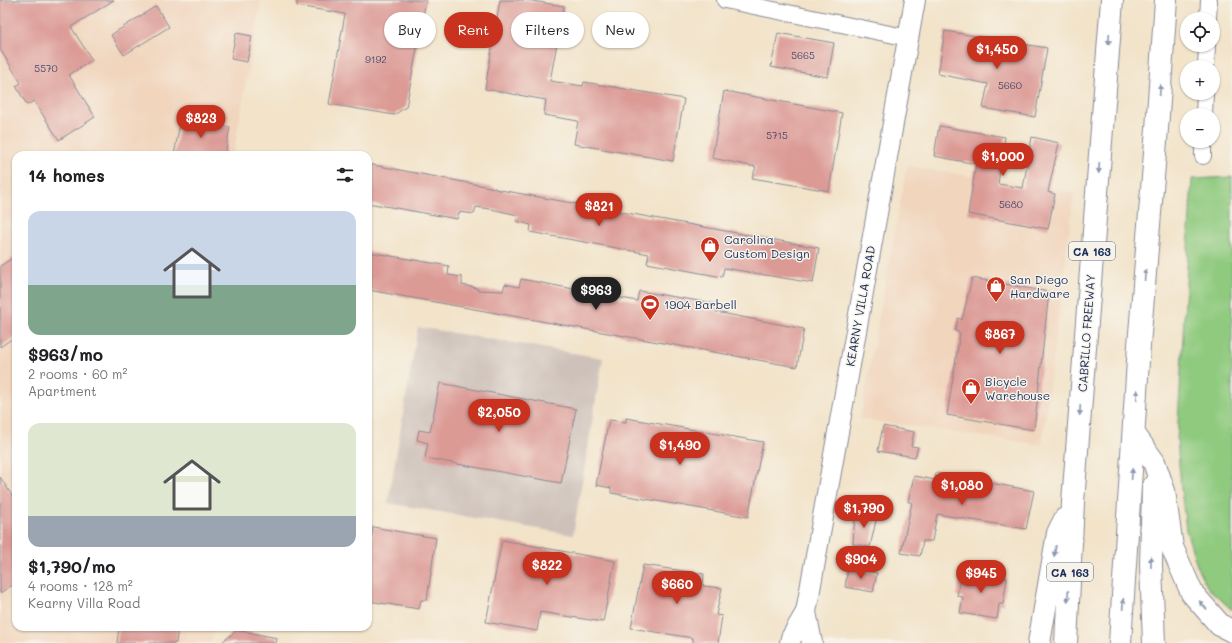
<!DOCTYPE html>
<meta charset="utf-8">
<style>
:root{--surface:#fff;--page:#f6f6f6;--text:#202124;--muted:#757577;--accent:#c8321e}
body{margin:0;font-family:Mali,sans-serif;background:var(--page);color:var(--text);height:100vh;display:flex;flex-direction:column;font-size:15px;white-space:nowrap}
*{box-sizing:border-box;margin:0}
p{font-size:13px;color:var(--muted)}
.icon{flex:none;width:22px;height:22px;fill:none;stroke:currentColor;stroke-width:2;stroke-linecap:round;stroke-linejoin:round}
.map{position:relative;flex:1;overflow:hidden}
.panel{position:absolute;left:12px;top:151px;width:360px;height:480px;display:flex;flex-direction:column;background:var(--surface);border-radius:12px;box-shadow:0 1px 3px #0004}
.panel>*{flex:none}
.guide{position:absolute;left:384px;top:12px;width:380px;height:36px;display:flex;gap:8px}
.buttons{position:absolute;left:1180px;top:12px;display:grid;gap:8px}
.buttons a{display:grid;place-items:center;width:40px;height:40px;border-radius:50%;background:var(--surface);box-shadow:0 1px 3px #0004;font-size:20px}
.price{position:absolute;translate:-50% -34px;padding:0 9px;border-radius:14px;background:var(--accent);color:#fff;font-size:13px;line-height:26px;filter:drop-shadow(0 1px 2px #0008)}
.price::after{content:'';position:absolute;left:50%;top:24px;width:12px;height:9px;margin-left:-6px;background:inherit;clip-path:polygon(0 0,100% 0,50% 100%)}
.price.on{background:#222;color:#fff}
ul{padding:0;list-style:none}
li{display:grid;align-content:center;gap:8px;height:212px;padding:0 16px}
li span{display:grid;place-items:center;height:124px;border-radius:12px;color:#555}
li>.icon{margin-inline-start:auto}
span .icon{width:72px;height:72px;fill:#fffc;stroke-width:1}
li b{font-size:17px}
h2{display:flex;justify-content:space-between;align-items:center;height:48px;padding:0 16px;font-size:17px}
.tag{padding:0 14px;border-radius:18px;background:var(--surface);box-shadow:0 1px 3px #0004;font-size:14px;line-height:36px}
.tag.on{background:var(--accent);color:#fff}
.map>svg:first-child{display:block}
</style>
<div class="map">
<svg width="1232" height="643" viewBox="0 0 1232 643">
<rect width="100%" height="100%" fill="#f7f3e8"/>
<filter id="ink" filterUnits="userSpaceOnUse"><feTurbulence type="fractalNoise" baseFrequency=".025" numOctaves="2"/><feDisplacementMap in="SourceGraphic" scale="8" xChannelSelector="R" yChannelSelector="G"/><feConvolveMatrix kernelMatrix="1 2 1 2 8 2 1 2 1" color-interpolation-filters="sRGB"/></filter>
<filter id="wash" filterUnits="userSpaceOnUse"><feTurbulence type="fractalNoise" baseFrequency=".012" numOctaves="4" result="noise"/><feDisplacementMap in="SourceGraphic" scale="16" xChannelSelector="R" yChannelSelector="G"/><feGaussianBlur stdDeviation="0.9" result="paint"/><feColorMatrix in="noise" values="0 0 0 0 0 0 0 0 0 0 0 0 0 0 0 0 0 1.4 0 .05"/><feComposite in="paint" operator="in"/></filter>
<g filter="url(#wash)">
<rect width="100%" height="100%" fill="#f2e3c9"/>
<g fill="#f1d5bd">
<path d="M0 0H261L233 155H16V627H214L211 643H0Z"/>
<path d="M907 166 1074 193 1042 445 860 419Z"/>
</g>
<path fill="#cec1ba" d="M418 327 603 358 573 535 388 503Z"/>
<path fill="#8fca7f" stroke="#557c6e" d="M1232 177V610L1208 588 1198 569 1186 530 1181 489 1177 440 1192 179Z"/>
<g id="blocks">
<g fill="#dc9a95">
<path d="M0 0H114L71 27 92 60 69 75 95 117 59 140 34 101 27 105 16 86 21 83 0 49Z"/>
<path d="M297 0H426L406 107 394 115 329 104 345 14 297 6Z"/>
<path d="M500 0H526L564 6 550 81 583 86 584 82 684 99 673 161 574 144 578 121 544 115 546 100 485 89Z"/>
<path d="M156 6 169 27 124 55 111 35Z"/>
<path d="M945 31 1047 48 1035 117 983 108 988 84 938 74Z"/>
<path d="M236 33 252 36 247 62 231 59Z"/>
<path d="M778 33 834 43 828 77 771 67Z"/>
<path d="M724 91 842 113 829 191 752 178 756 167 712 158Z"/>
<path d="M181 118 230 127 225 155H174Z"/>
<path d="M939 126 1005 137 998 184 1023 188 1032 137 1059 143 1048 192 1055 194 1048 229 968 214 976 164 934 156Z"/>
<path d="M368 164 495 188V189L819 248 813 283 724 268 722 277 647 263 649 254 530 232 531 225 516 221 518 215 491 209 476 207 474 214 459 212 457 219 368 203Z"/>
<path d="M368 252 449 266 448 275 462 277V285L477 288V290L503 291 505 284 519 287 521 279 637 301 639 291 717 304 716 312 804 329 797 367 368 290Z"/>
<path d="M16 256V336L0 347V266Z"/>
<path d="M972 278 1049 292 1034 430 947 415 960 333 955 331 958 318 962 320Z"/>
<path d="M440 383 576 409 561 483 425 458 428 443 417 440 419 430 430 432Z"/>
<path d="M626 418 763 442 748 517 611 493V488L596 485 609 420 626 422Z"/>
<path d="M883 426 914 432 911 446 918 447 915 457 878 451Z"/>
<path d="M936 473 1034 491 1026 529 937 514 932 541H923L920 556 901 553 912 502H908L914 476 935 480Z"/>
<path d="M0 477 16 502V583L0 593Z"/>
<path d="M855 513 877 516 870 547 853 544Z"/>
<path d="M373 527 436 538 427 600H421L419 609 368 601V558Z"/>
<path d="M502 540 615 561 603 622 540 612 537 631 486 622Z"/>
<path d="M643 565 704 574 703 586 722 588 716 615 722 616 718 643H693V638L631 628Z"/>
<path d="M848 568 877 573 873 592 845 587Z"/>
<path d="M961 571 1007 578 1003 604H999L997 619 960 613 963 597 957 596Z"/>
<path d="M119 627H178L176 643H117Z"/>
<path d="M237 630 277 638 276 643H221Z"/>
</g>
</g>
</g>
<g filter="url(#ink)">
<use href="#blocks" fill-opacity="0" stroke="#868994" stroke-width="1"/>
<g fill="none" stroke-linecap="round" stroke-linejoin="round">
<g stroke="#868994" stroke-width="18">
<g id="minor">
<path d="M725 0 909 38"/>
<path d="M1208 19 1209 0"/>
<path d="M1206 67 1207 45"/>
<path d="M1204 115 1205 93"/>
<path d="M1203 156V141"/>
</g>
</g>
<g stroke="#868994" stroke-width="22">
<g id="major">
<path d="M806 612 812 643"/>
<path d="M790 643 791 638 806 612 915 0"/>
</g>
</g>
<g stroke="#868994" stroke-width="24">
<g id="highway">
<path d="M1134 434 1154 462 1164 491 1172 547 1192 593 1220 625 1232 631"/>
<path d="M1153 487 1151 565 1154 643"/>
<path d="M1039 643 1058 533 1065 519"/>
<path d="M1066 643 1073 502 1112 0"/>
<path d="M1120 643 1139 345 1157 129 1166 0"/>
</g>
</g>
<use href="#minor" stroke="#fff" stroke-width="16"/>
<use href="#major" stroke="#fff" stroke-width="20"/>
<use href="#highway" stroke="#fff" stroke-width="22"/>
</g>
<defs><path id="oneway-solid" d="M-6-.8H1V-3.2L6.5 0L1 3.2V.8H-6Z"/></defs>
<g fill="#8d97ae">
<use href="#oneway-solid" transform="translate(1109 39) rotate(94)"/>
<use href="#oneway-solid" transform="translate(1160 90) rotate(-86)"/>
<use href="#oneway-solid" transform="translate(1099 168) rotate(94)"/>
<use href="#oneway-solid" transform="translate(1145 275) rotate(-85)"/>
<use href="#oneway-solid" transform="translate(1137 395) rotate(-87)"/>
<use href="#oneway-solid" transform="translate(1080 410) rotate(94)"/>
<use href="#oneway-solid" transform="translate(1132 474) rotate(-86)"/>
<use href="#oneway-solid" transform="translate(1055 551) rotate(100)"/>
<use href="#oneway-solid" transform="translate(1151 562) rotate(-89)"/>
<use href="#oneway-solid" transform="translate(1068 596) rotate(93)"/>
<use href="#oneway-solid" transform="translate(1123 604) rotate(-86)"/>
<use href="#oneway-solid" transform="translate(1203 605) rotate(-132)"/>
</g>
</g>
<defs>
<g id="shop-pin" transform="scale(1)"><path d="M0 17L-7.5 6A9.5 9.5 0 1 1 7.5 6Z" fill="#c8321e" stroke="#f7f3e8"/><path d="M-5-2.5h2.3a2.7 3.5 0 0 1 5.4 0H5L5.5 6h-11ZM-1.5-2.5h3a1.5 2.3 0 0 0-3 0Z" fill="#fff"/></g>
<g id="stadium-pin" transform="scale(1)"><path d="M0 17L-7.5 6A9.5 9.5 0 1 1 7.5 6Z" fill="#c8321e" stroke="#f7f3e8"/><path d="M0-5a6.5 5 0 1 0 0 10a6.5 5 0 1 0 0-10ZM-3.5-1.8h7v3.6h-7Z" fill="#fff"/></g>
</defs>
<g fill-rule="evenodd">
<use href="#shop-pin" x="710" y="246"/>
<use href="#shop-pin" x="996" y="286"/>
<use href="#stadium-pin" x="650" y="304"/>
<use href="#shop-pin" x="971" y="388"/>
</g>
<g text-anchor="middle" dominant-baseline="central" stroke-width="3" stroke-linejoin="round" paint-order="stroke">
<g font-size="10" fill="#4b4a6c">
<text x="803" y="55">5665</text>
<text x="376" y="59">9192</text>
<text x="46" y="68">5570</text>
<text x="1010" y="85">5660</text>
<text x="777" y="135">5715</text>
<text x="1011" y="204">5680</text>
</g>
<g fill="#f7f3e8" stroke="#5d6a87" stroke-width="1">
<rect x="1069" y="242" width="46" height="18" rx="3"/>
<rect x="1047" y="563" width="46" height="18" rx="3"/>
</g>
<g font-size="11" font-weight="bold" fill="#1b2f5e">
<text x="1092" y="251">CA 163</text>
<text x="1070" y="572">CA 163</text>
</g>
<g font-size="12" fill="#1b2f5e" stroke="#f7f3e8" text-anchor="start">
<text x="724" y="239">Carolina<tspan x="724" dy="14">Custom Design</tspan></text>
<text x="1010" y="279">San Diego<tspan x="1010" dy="14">Hardware</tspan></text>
<text x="664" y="304">1904 Barbell</text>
<text x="985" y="381">Bicycle<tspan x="985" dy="14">Warehouse</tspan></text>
</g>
<g font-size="12" fill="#1b2f5e" stroke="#f7f3e8">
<text transform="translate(860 306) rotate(-80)">KEARNY VILLA ROAD</text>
<text transform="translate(1086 333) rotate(-86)">CABRILLO FREEWAY</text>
</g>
</g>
</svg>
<div class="buttons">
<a><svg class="icon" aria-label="locate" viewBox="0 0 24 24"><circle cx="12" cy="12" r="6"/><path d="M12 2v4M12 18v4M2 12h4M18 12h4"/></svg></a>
<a>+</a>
<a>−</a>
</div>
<b class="price" style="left:997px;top:70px">$1,450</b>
<b class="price" style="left:201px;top:139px">$823</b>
<b class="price" style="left:1003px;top:177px">$1,000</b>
<b class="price" style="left:599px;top:227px">$821</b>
<b class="price on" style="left:596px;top:311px">$963</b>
<b class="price" style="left:1000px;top:355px">$867</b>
<b class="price" style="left:499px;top:433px">$2,050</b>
<b class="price" style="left:680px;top:466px">$1,490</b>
<b class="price" style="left:962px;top:506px">$1,080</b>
<b class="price" style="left:864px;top:529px">$1,790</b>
<b class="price" style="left:861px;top:580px">$904</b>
<b class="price" style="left:547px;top:586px">$822</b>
<b class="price" style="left:981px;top:594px">$945</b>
<b class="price" style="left:677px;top:605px">$660</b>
<div class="guide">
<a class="tag">Buy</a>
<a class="tag on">Rent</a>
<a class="tag">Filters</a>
<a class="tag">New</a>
</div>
<section class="panel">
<h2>14 homes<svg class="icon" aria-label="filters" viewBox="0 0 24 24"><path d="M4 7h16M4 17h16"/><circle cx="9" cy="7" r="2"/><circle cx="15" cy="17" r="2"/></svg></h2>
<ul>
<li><span style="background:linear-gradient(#c9d6e8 60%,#7fa58c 0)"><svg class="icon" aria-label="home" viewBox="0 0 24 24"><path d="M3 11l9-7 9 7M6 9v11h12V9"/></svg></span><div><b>$963/mo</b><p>2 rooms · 60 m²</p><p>Apartment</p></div></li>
<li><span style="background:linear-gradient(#dfe7d0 75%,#9aa5b1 0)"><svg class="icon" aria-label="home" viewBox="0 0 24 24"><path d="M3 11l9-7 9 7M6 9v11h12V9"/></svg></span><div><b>$1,790/mo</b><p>4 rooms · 128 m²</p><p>Kearny Villa Road</p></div></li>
</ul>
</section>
</div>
